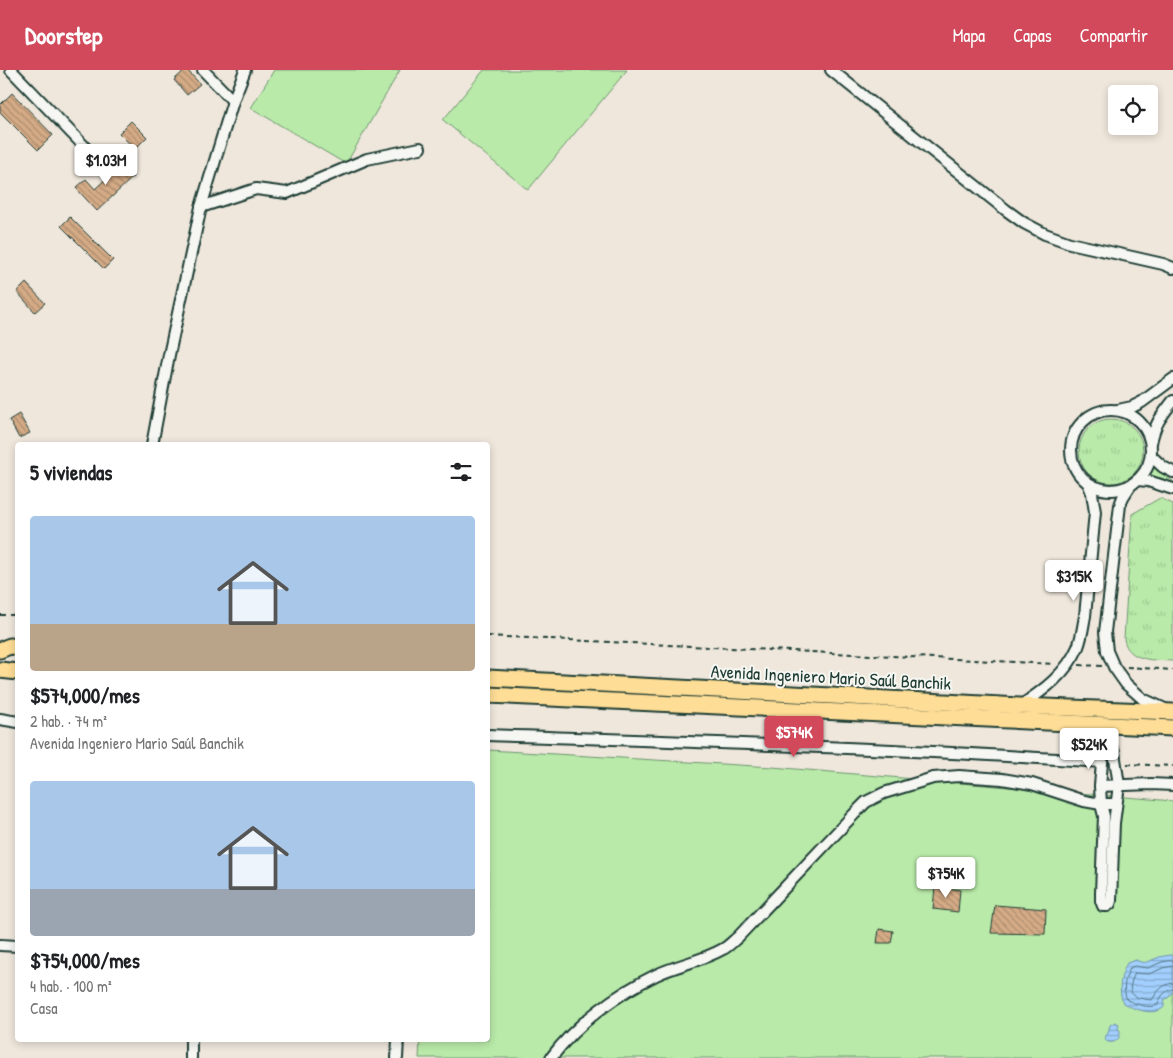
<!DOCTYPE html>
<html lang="es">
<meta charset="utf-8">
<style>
:root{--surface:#fff;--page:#f2f2f2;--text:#202124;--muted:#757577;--accent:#d1495b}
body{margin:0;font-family:"Patrick Hand",sans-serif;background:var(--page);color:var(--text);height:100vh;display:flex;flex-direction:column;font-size:19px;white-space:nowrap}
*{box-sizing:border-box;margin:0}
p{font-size:16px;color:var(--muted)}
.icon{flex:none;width:28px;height:28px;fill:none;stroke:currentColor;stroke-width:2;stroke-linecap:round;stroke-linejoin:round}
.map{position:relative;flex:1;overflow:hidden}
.details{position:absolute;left:15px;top:372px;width:475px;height:600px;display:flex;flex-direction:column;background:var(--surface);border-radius:5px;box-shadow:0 2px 8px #0003}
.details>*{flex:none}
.controls{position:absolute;left:1108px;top:15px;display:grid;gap:10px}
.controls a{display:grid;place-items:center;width:50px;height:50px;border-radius:5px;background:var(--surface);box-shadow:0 2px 8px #0003;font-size:25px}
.price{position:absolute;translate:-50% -42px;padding:0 11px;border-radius:5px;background:#fff;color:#222;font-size:16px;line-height:32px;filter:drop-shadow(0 1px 2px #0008)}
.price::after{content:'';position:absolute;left:50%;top:30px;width:15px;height:11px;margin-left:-8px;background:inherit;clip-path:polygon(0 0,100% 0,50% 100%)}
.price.active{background:var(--accent);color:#fff}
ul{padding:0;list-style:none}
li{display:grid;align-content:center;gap:10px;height:265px;padding:0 15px}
li span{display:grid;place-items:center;height:155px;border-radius:5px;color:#555}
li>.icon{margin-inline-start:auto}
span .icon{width:90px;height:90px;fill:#fffc;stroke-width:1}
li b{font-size:21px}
h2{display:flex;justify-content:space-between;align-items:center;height:60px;padding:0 15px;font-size:21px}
header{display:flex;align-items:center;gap:30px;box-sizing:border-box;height:70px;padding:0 25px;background:var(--accent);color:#fff}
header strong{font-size:24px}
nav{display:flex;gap:28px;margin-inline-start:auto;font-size:18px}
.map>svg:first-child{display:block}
</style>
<header>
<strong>Doorstep</strong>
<nav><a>Mapa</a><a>Capas</a><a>Compartir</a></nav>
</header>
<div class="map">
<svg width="1173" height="988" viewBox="0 0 1173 988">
<defs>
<pattern id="grass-tufts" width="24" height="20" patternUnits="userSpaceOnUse" patternTransform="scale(1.25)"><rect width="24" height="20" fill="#b9eaa9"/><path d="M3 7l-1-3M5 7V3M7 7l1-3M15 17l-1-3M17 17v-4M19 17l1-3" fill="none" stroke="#9fca92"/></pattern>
<pattern id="water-rules" width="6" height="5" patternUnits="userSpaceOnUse" patternTransform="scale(1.25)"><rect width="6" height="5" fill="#a2cffd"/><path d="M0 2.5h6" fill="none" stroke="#83a9ce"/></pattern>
<pattern id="building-back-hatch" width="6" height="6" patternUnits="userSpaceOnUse" patternTransform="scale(1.25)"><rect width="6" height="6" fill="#d5ab86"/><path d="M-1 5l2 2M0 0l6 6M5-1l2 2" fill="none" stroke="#ac8c6e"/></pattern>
</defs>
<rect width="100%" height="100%" fill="#efe7dc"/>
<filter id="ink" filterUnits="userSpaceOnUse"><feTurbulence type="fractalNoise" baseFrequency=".02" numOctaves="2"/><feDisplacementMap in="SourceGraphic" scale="10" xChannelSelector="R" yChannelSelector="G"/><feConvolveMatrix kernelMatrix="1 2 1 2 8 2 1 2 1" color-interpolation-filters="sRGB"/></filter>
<g filter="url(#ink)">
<g fill="url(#grass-tufts)" stroke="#6c946e">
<circle cx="1111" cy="381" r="32"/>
<path d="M1154 397 1166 407 1173 411V413L1161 408 1149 406Z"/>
<path d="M1160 428 1173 434V591C1155 590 1128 592 1124 569L1132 444Z"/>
</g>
<g fill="#b9eaa9" stroke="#6c946e">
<path d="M274 0H400L346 94 251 38Z"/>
<path d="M484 0H627L528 120 443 50Z"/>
<path d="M488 680 772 697 1173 731V988H419L420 970H488Z"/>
</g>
<g fill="url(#water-rules)" stroke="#6e95ad">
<path d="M1170 885 1173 886V922L1168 928 1165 929 1164 933V937C1155 947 1133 939 1123 933 1118 919 1120 906 1127 893L1136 890C1145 895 1149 891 1157 888 1161 886 1166 886 1170 885Z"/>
<path d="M1115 952 1119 954 1118 958 1120 961C1121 969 1114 975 1106 971L1105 967 1108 963 1110 955Z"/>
</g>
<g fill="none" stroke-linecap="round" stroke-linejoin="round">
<g stroke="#537784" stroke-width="1">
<path d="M1173 890 1162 892 1148 898 1140 897 1135 896 1131 897C1125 906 1122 919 1127 930 1136 934 1149 939 1158 935 1159 928 1165 920 1173 919"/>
<path d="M1173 896 1163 898 1149 904 1135 903C1125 924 1132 928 1152 930 1157 922 1162 914 1173 913"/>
</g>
</g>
<g fill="url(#building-back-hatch)" stroke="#1f3d34">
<path d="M185 0H187L200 14 187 25 174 10Z"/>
<path d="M12 23 53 65 38 80 0 42V35Z"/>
<path d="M131 51 147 67 135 79 119 63Z"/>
<path d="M116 89 133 107 97 141 76 118 86 109 95 119 111 104 106 98Z"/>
<path d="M70 147 113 190 104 199 61 156Z"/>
<path d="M26 213 45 233 35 242 17 222Z"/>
<path d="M19 344 30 363 19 368 9 350Z"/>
<path d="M935 816 960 820 958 842 933 839Z"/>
<path d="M995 835 1046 839 1045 864 991 863Z"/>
<path d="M879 859 893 861 891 873H877Z"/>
</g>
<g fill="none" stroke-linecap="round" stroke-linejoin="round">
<g stroke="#1f3d34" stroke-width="14">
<g id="minor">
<path d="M11 0 85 77"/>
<path d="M203 0 233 31"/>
<path d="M831 0 1006 140 1024 153 1045 164 1070 173 1163 194 1173 198"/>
<path d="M201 137 256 119 287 123 367 89 420 78"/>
<circle cx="1111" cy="380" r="40"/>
<path d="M1118 340 1132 337 1142 332 1173 309"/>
<path d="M1151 373C1155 353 1161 347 1173 331"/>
<path d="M152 375 169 285 201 137 233 31 245 0"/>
<path d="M1151 386 1163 397 1173 402"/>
<path d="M1138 410 1148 411 1173 419"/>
<path d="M1130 416 1123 427 1120 435 1105 562 1107 581 1114 597 1126 614 1143 629 1165 639"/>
<path d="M1020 636C1043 621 1067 603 1078 577 1082 567 1083 556 1085 546L1095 442 1092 423 1088 413"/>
<path d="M0 649 18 652"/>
<path d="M1105 654 1107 671 1103 681 1100 716 1101 734 1104 746 1101 823V831L1103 836H1107L1110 834 1111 831 1114 753 1119 715 1114 682 1107 671"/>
<path d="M488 665C692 672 897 678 1102 692"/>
<path d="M1100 716 1151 714 1173 715"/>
<path d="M0 875 18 876"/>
<path d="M191 988V970"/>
<path d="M397 988 398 970"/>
<path d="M551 988C577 953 617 924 656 905 677 895 702 891 723 879 729 876 733 871 738 867L859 739 866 732 884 723 933 708 959 706 1002 709 1032 714 1084 731 1101 734H1116"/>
</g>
</g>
<g stroke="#1f3d34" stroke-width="19">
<g id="highway">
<path d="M0 580 10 576 18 577"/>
<path d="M0 600 18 602"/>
<path d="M488 608 1020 636 1173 642"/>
<path d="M488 625 1173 658"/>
</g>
</g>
<g stroke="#1f3d34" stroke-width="2" stroke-dasharray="5 4" stroke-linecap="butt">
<path d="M0 545H18"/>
<path d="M488 566 1054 594"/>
<path d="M1079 595 1102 596"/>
<path d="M1127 597 1173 600"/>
<path d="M1127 694 1173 696"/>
</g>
<use href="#minor" stroke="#f6f6f2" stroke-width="10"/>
<use href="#highway" stroke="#fedd96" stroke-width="15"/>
</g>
</g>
<g text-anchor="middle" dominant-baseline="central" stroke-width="4" stroke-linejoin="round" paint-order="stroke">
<g font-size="18" fill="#1f3d34" stroke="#f6f6f2">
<text transform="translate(831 607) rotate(3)">Avenida Ingeniero Mario Saúl Banchik</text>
</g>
</g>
</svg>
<div class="controls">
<a><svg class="icon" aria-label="locate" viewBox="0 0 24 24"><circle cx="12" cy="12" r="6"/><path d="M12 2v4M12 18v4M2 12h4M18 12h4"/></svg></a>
</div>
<b class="price" style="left:106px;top:116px">$1.03M</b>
<b class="price" style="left:1074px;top:532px">$315K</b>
<b class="price active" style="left:794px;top:688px">$574K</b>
<b class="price" style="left:1089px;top:700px">$524K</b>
<b class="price" style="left:946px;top:829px">$754K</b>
<section class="details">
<h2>5 viviendas<svg class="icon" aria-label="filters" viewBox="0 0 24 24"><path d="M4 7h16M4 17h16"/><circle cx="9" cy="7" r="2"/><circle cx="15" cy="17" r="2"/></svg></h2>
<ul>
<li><span style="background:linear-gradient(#a9c7e8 70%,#b9a48a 0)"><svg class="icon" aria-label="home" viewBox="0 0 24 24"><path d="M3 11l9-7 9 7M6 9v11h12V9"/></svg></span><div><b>$574,000/mes</b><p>2 hab. · 74 m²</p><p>Avenida Ingeniero Mario Saúl Banchik</p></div></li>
<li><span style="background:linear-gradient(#a9c7e8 70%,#9aa5b1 0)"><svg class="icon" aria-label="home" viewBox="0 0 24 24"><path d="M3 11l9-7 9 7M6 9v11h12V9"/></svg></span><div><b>$754,000/mes</b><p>4 hab. · 100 m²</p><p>Casa</p></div></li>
</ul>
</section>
</div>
